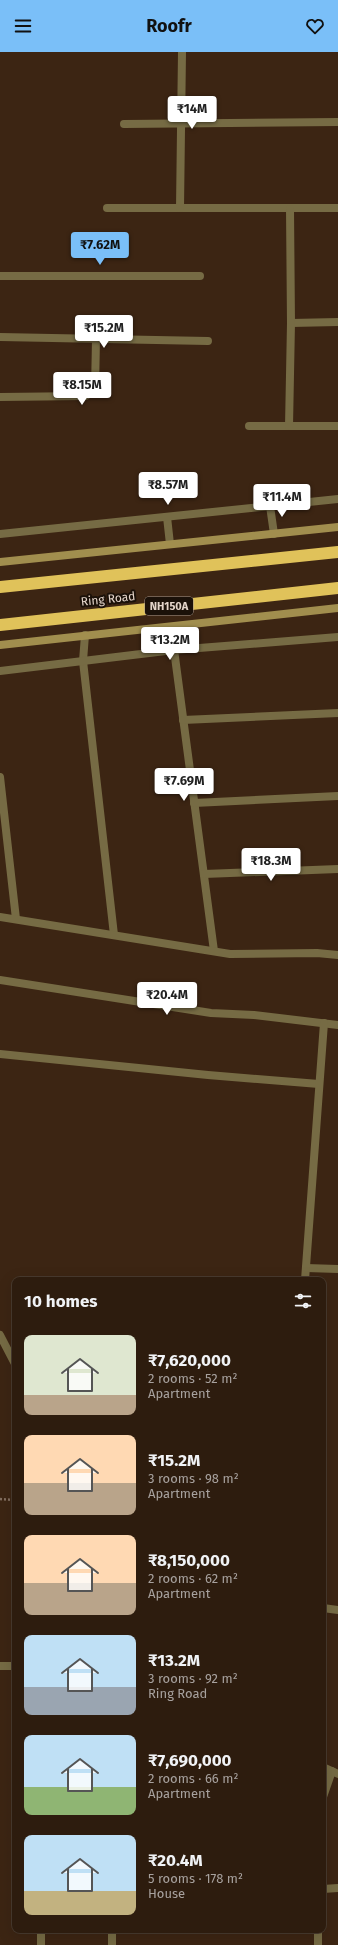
<!DOCTYPE html>
<meta charset="utf-8">
<style>
:root{--surface:#2d1c0e;--page:#39291c;--text:#f1f3f6;--muted:#a7a19e;--line:#483a2e;--accent:#7abff8}
body{margin:0;font-family:"Fira Sans",sans-serif;background:var(--page);color:var(--text);height:100vh;display:flex;flex-direction:column;font-size:15px;white-space:nowrap}
*{box-sizing:border-box;margin:0}
p{font-size:13px;color:var(--muted)}
.icon{flex:none;width:22px;height:22px;fill:none;stroke:currentColor;stroke-width:2;stroke-linecap:round;stroke-linejoin:round}
.map{position:relative;flex:1;overflow:hidden}
.side{position:absolute;left:12px;top:1225px;width:314px;height:656px;display:flex;flex-direction:column;background:var(--surface);border-radius:8px;box-shadow:0 4px 16px #0002,0 0 0 1px var(--line)}
.side>*{flex:none}
.price{position:absolute;translate:-50% -34px;padding:0 9px;border-radius:4px;background:#fff;color:#222;font-size:13px;line-height:26px;filter:drop-shadow(0 1px 2px #0008)}
.price::after{content:'';position:absolute;left:50%;top:24px;width:12px;height:9px;margin-left:-6px;background:inherit;clip-path:polygon(0 0,100% 0,50% 100%)}
.price.current{background:var(--accent);color:#111}
ul{padding:0;list-style:none}
li{display:flex;align-items:center;gap:12px;height:100px;padding:0 12px}
li span{display:grid;place-items:center;flex:none;width:112px;height:80px;border-radius:8px;color:#555}
li>.icon{margin-inline-start:auto}
span .icon{width:48px;height:48px;fill:#fffc;stroke-width:1}
li b{font-size:17px}
h2{display:flex;justify-content:space-between;align-items:center;height:48px;padding:0 12px;font-size:17px}
header{display:flex;justify-content:space-between;align-items:center;height:52px;padding:0 12px;background:var(--accent);color:#111;font-size:18px;font-weight:700}
.map>svg:first-child{display:block}
</style>
<header><svg class="icon" aria-label="menu" viewBox="0 0 24 24"><path d="M4 6h16M4 12h16M4 18h16"/></svg>Roofr<svg class="icon" aria-label="heart" viewBox="0 0 24 24"><path d="M12 20l-8-8c-3-5 5-10 8-4 3-6 11-1 8 4z"/></svg></header>
<div class="map">
<svg width="338" height="1893" viewBox="0 0 338 1893">
<rect width="100%" height="100%" fill="#3c2513"/>
<g fill="none" stroke-linecap="round" stroke-linejoin="round">
<path stroke="#836f60" stroke-width="2.5" stroke-dasharray="2 2" stroke-linecap="butt" d="M0 1447 15 1448"/>
<g stroke="#766b44" stroke-width="8">
<path d="M124 72 338 70"/>
<path d="M107 156H338"/>
<path d="M180 156 182 0"/>
<path d="M0 224H200"/>
<path d="M291 271 338 270"/>
<path d="M0 285 208 289"/>
<path d="M0 345 86 344 95 338 96 287"/>
<path d="M249 374H338"/>
<path d="M289 374 291 271 290 157"/>
<path d="M270 454 274 482"/>
<path d="M167 465 170 492"/>
<path d="M0 482 338 447"/>
<path d="M171 575 214 899"/>
<path d="M85 583 83 609 114 883"/>
<path d="M0 619 174 598 338 585"/>
<path d="M183 668 338 661"/>
<path d="M0 725 16 867"/>
<path d="M194 751 338 744"/>
<path d="M204 822 338 817"/>
<path d="M0 865 230 902 317 901 338 903"/>
<path d="M0 928 211 961 254 963 338 973"/>
<path d="M0 1002 208 1023 319 1032"/>
<path d="M306 1216 338 1217"/>
<path d="M305 1228 324 971"/>
<path d="M0 1283 15 1312"/>
<path d="M323 1556 338 1558"/>
<path d="M0 1614H15"/>
<path d="M323 1715 338 1722"/>
<path d="M323 1745 332 1719"/>
<path d="M323 1837 338 1836"/>
<path d="M41 1893V1878"/>
<path d="M112 1893V1878"/>
<path d="M318 1893V1878"/>
</g>
<g stroke="#a18e4e" stroke-width="8">
<path d="M0 510 338 475"/>
<path d="M0 593 338 556"/>
</g>
<g stroke="#e0c25a" stroke-width="12">
<path d="M0 535 338 500"/>
<path d="M0 573 338 536"/>
</g>
</g>
<g text-anchor="middle" dominant-baseline="central" stroke-width="4" stroke-linejoin="round" paint-order="stroke">
<rect fill="#1b1109" stroke="#a89a90" stroke-width="1" x="145" y="545" width="48" height="18" rx="3"/>
<g font-size="11" font-weight="bold" fill="#e4d5ca">
<text x="169" y="554">NH150A</text>
</g>
<g font-size="12" fill="#e4d5ca" stroke="#1b1109">
<text transform="translate(108 547) rotate(-6)">Ring Road</text>
</g>
</g>
</svg>
<b class="price" style="left:192px;top:78px">₹14M</b>
<b class="price current" style="left:100px;top:214px">₹7.62M</b>
<b class="price" style="left:104px;top:297px">₹15.2M</b>
<b class="price" style="left:82px;top:354px">₹8.15M</b>
<b class="price" style="left:168px;top:454px">₹8.57M</b>
<b class="price" style="left:282px;top:466px">₹11.4M</b>
<b class="price" style="left:170px;top:609px">₹13.2M</b>
<b class="price" style="left:184px;top:750px">₹7.69M</b>
<b class="price" style="left:271px;top:830px">₹18.3M</b>
<b class="price" style="left:167px;top:964px">₹20.4M</b>
<section class="side">
<h2>10 homes<svg class="icon" aria-label="filters" viewBox="0 0 24 24"><path d="M4 7h16M4 17h16"/><circle cx="9" cy="7" r="2"/><circle cx="15" cy="17" r="2"/></svg></h2>
<ul>
<li><span style="background:linear-gradient(#dfe7d0 75%,#b9a48a 0)"><svg class="icon" aria-label="home" viewBox="0 0 24 24"><path d="M3 11l9-7 9 7M6 9v11h12V9"/></svg></span><div><b>₹7,620,000</b><p>2 rooms · 52 m²</p><p>Apartment</p></div></li>
<li><span style="background:linear-gradient(#ffd9b3 60%,#b9a48a 0)"><svg class="icon" aria-label="home" viewBox="0 0 24 24"><path d="M3 11l9-7 9 7M6 9v11h12V9"/></svg></span><div><b>₹15.2M</b><p>3 rooms · 98 m²</p><p>Apartment</p></div></li>
<li><span style="background:linear-gradient(#ffd9b3 60%,#b9a48a 0)"><svg class="icon" aria-label="home" viewBox="0 0 24 24"><path d="M3 11l9-7 9 7M6 9v11h12V9"/></svg></span><div><b>₹8,150,000</b><p>2 rooms · 62 m²</p><p>Apartment</p></div></li>
<li><span style="background:linear-gradient(#bfe0f5 65%,#9aa5b1 0)"><svg class="icon" aria-label="home" viewBox="0 0 24 24"><path d="M3 11l9-7 9 7M6 9v11h12V9"/></svg></span><div><b>₹13.2M</b><p>3 rooms · 92 m²</p><p>Ring Road</p></div></li>
<li><span style="background:linear-gradient(#bfe0f5 65%,#8fb573 0)"><svg class="icon" aria-label="home" viewBox="0 0 24 24"><path d="M3 11l9-7 9 7M6 9v11h12V9"/></svg></span><div><b>₹7,690,000</b><p>2 rooms · 66 m²</p><p>Apartment</p></div></li>
<li><span style="background:linear-gradient(#bfe0f5 70%,#c2b280 0)"><svg class="icon" aria-label="home" viewBox="0 0 24 24"><path d="M3 11l9-7 9 7M6 9v11h12V9"/></svg></span><div><b>₹20.4M</b><p>5 rooms · 178 m²</p><p>House</p></div></li>
</ul>
</section>
</div>
